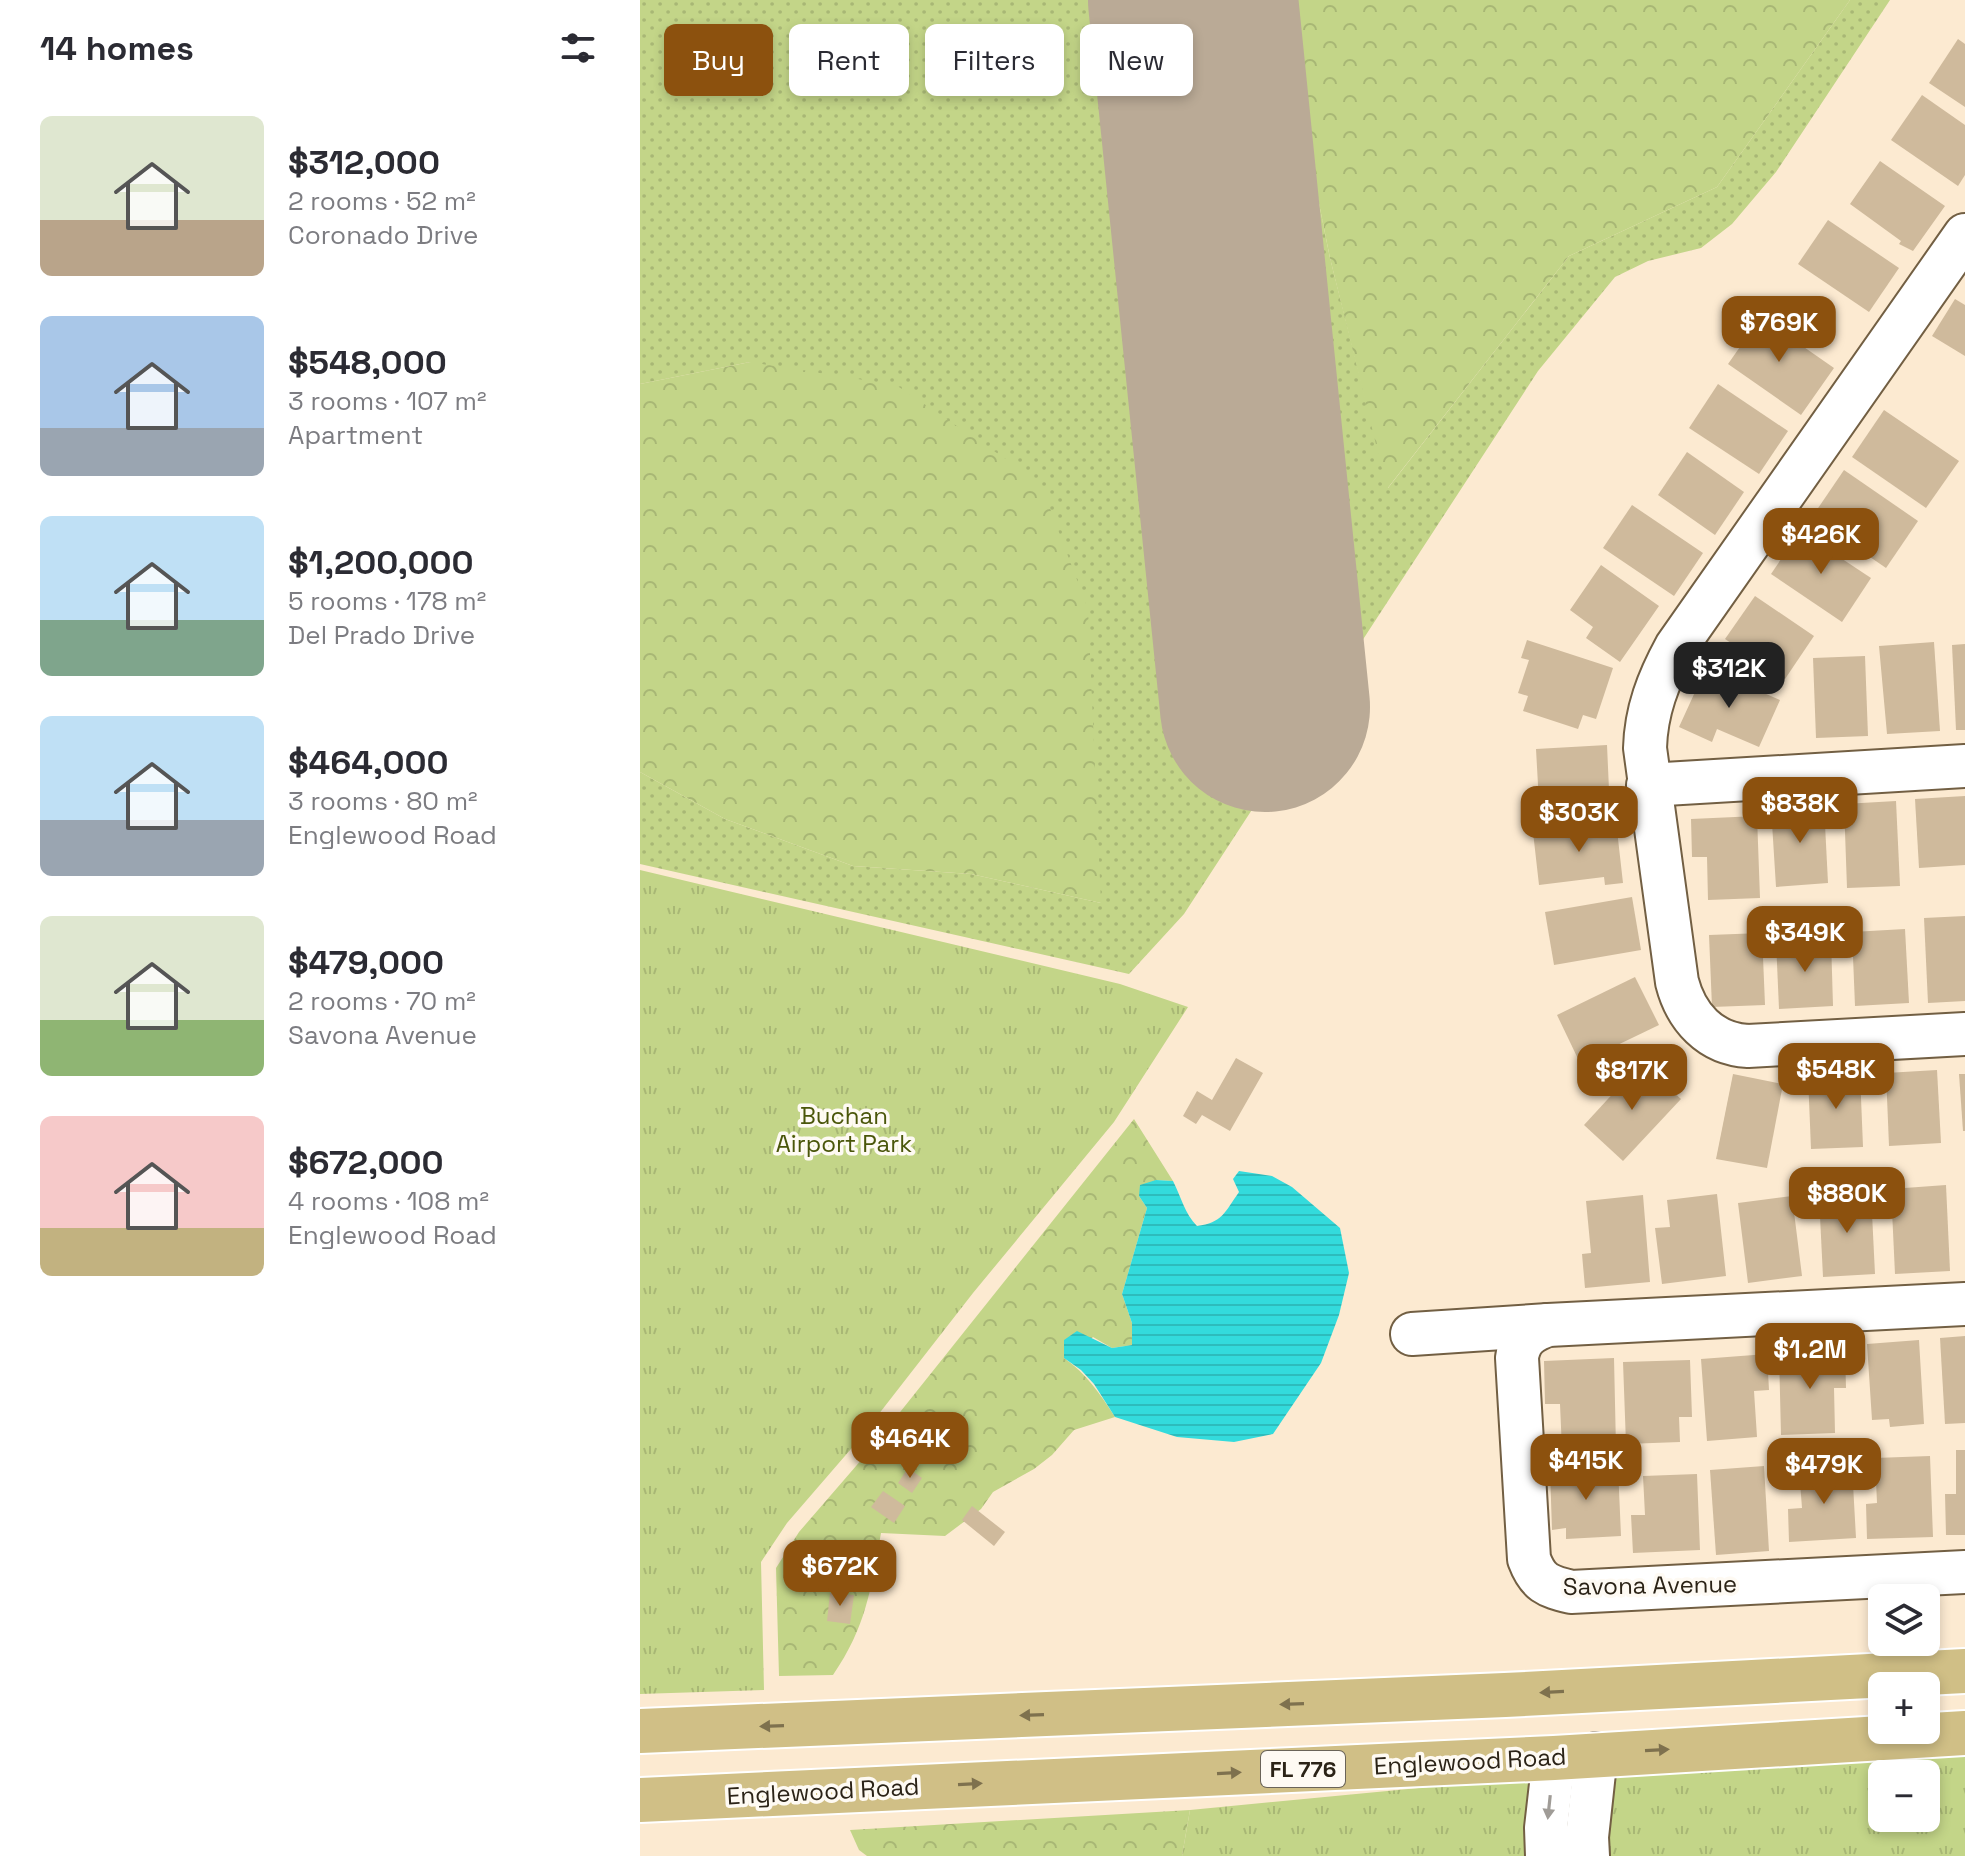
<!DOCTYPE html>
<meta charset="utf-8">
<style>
:root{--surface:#fff;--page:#f2f2f3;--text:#2b2b33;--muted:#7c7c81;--accent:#8c510e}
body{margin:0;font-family:"Space Grotesk",sans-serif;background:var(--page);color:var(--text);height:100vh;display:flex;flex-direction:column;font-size:30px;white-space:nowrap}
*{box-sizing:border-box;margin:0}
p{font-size:26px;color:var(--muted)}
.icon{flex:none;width:44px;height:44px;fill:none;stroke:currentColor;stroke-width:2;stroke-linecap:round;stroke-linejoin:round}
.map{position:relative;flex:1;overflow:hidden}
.panel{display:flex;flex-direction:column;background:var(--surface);width:640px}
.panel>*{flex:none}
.guide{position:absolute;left:24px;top:24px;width:760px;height:72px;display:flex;gap:16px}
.buttons{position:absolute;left:1228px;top:1584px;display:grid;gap:16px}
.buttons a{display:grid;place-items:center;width:72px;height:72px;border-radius:12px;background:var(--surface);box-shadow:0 4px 12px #0003;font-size:40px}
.price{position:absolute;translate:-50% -68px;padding:0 18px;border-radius:16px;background:var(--accent);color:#fff;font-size:26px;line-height:52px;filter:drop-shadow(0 2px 4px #0008)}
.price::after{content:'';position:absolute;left:50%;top:48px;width:24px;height:18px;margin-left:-12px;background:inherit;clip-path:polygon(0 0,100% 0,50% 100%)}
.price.on{background:#222;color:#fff}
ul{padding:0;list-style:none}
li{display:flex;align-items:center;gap:24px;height:200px;padding:0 40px}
li span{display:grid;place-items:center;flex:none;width:224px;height:160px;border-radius:12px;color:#555}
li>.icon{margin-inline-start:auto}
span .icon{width:96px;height:96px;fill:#fffc;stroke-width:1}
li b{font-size:34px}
h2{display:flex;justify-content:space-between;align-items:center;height:96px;padding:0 40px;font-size:34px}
.tag{padding:0 28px;border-radius:12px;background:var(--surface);box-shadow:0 4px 12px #0003;font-size:28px;line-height:72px}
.tag.on{background:var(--accent);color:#fff}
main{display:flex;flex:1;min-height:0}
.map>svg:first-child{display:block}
</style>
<main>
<section class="panel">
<h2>14 homes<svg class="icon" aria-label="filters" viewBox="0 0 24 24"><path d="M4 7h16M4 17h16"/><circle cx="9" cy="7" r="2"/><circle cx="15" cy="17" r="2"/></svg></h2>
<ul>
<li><span style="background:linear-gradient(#dfe7d0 65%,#b9a48a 0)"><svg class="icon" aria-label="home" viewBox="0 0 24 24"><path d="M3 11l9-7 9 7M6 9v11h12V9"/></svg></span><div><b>$312,000</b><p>2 rooms · 52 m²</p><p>Coronado Drive</p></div></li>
<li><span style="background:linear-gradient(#a9c7e8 70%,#9aa5b1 0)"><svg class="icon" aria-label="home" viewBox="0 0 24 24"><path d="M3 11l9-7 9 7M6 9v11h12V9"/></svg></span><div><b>$548,000</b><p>3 rooms · 107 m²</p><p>Apartment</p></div></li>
<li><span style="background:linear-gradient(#bfe0f5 65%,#7fa58c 0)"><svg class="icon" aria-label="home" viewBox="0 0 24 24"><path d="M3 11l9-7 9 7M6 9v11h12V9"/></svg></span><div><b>$1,200,000</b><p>5 rooms · 178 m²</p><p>Del Prado Drive</p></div></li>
<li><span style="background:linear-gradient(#bfe0f5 65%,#9aa5b1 0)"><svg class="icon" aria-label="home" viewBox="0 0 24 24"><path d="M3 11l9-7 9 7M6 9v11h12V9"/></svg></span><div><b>$464,000</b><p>3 rooms · 80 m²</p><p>Englewood Road</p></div></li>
<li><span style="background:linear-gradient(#dfe7d0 65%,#8fb573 0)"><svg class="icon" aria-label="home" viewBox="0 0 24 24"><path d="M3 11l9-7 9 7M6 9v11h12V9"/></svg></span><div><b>$479,000</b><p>2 rooms · 70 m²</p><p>Savona Avenue</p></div></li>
<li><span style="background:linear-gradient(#f6c9c9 70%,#c2b280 0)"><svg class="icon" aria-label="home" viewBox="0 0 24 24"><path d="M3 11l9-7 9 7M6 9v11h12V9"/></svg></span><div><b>$672,000</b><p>4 rooms · 108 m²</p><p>Englewood Road</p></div></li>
</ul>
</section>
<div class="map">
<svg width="1325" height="1856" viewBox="0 0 1325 1856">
<defs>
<pattern id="grass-dots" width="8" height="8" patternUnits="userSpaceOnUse" patternTransform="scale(2)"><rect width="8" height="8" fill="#c3d588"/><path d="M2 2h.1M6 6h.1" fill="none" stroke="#a8b775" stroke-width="1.8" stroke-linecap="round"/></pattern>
<pattern id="forest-crowns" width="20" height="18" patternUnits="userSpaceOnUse" patternTransform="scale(2)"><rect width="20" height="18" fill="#c3d588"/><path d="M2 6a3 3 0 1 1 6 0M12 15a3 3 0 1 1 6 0" fill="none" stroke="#a8b775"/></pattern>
<pattern id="park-tufts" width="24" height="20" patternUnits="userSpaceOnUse" patternTransform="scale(2)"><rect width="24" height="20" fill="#c3d588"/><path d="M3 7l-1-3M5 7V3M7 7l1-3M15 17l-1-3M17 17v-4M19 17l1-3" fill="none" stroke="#a8b775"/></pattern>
<pattern id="water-rules" width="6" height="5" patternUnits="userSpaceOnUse" patternTransform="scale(2)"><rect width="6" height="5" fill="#33dbdc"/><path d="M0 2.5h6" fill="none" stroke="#2dbcbc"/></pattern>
</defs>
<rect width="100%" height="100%" fill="#fcead1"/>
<path fill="url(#grass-dots)" d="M0 0H638L690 258 748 488 929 256 1077 187 1210 0H1250L1136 172 1092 224 1061 248 1008 261 975 277 898 371 544 914 489 974 0 864V772L85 819 213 866 331 874 461 903 110 362 0 384Z"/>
<g fill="url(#forest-crowns)">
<path d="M638 0H1210L1077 187 929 256 747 489 690 258Z"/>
<path d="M110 362 256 385 400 482 448 609 461 903 331 874 213 866 85 819 0 772V384Z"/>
<path d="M494 1119 533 1181 516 1180 499 1196 507 1208 482 1294 492 1323V1345L472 1348 453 1337 424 1358C447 1374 460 1394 475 1417L434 1430 412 1455 394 1469 353 1492 341 1509 305 1536 241 1533C231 1589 226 1627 193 1675L139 1676 136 1568 159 1532 229 1451Z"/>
<path d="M550 1810 542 1856H227L219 1850 210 1830Z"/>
</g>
<g fill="url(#park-tufts)" fill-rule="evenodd">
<path d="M0 870 480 984 548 1007 474 1122 333 1293 217 1442 147 1523 121 1562 124 1690 0 1694Z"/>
<path d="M1325 1751V1856H542L550 1810 914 1775ZM1242 1774H1286V1818H1242Z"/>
</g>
<path fill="url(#water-rules)" d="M599 1171 632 1176 652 1187 700 1228 709 1273 699 1315 681 1363 633 1434 594 1442 537 1437 475 1417 454 1384 441 1370 424 1358V1340L437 1331 472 1348 492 1345V1323L482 1294 507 1208 499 1196 500 1185 516 1180 533 1181C541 1197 545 1214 557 1226 582 1223 585 1212 599 1192L593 1179Z"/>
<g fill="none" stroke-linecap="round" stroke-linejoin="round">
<path stroke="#baaa96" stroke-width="210" d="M553 0 625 707"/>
</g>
<g fill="#cfba9c">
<path d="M1318 39 1325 44V107L1289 83Z"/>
<path d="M1282 95 1325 125V175L1318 186 1251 140Z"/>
<path d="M1240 161 1305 206 1273 251 1259 244 1261 241 1210 204Z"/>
<path d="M1188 220 1259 268 1229 312 1158 264Z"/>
<path d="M1315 299 1325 305V356L1292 336Z"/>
<path d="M1110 313 1126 325 1128 322 1194 368 1161 415 1088 364 1102 344 1098 340 1100 337 1096 335Z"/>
<path d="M1078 384 1148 431 1119 474 1049 428Z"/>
<path d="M1244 410 1319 461 1286 508 1212 457Z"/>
<path d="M1047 452 1104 492 1075 535 1018 495Z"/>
<path d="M1204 470 1278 521 1246 568 1172 517Z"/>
<path d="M992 505 1063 553 1034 596 963 548Z"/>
<path d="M1160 531 1231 578 1202 622 1131 574Z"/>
<path d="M961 565 1019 606 980 662 946 638 953 627 930 610Z"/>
<path d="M1115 596 1174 636 1145 679 1085 639Z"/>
<path d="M887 640 973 668 956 719 943 715 938 729 883 711 888 696 878 693 889 660 881 658Z"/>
<path d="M1294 642 1300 731 1247 734 1239 646Z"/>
<path d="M1325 644V730H1316L1312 645Z"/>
<path d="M1225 656 1228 736 1176 738 1173 658Z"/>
<path d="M1066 668 1140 700 1119 747 1077 729 1072 742 1039 727Z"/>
<path d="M967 745 970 812 931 814 930 801 899 803 896 749Z"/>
<path d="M1325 796V865L1279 868 1275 799Z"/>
<path d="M1256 801 1260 886 1207 888 1204 804Z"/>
<path d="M1184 805 1188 883 1136 887 1131 807Z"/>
<path d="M1117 816 1120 898 1068 900 1067 857H1052L1051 819Z"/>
<path d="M976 821 983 883 965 885 964 877 899 885 893 832Z"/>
<path d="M992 897 1001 950 914 965 905 912Z"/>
<path d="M1325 916V1001L1288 1003 1284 918Z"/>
<path d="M1265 929 1269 1003 1215 1006 1212 932Z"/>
<path d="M1122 933 1125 1005 1072 1007 1069 935Z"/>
<path d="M1191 939 1193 1006 1139 1009 1136 941Z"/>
<path d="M995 977 1019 1025 940 1063 917 1015Z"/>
<path d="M596 1058 623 1073 590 1131 562 1115 556 1124 543 1116 557 1091 572 1100Z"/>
<path d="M1001 1063 1041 1099 983 1161 944 1125Z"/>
<path d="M1297 1070 1301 1143 1249 1146 1246 1073Z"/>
<path d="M1220 1073 1223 1147 1171 1149 1168 1076Z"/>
<path d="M1093 1074 1143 1084 1127 1168 1076 1159Z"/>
<path d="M1319 1074H1325V1131H1323Z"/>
<path d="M1306 1185 1310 1271 1255 1274 1251 1189Z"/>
<path d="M1231 1193 1235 1274 1183 1277 1179 1196Z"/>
<path d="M1077 1194 1086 1276 1022 1284 1015 1228 1030 1227 1027 1200Z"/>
<path d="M1003 1195 1010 1282 945 1288 942 1254 951 1253 946 1201Z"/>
<path d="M1152 1196 1162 1276 1108 1283 1098 1203Z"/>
<path d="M1325 1336V1423L1305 1424 1300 1338Z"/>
<path d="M1279 1340 1284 1424 1250 1427 1249 1419 1232 1420 1227 1344Z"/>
<path d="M1205 1351 1206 1388H1194L1195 1433 1141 1435 1139 1353Z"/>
<path d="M1127 1354 1129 1390 1114 1391 1117 1437 1067 1441 1061 1359Z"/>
<path d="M974 1358 976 1448 922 1450 920 1404H905L904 1361Z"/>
<path d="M1050 1360 1052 1417H1039L1040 1442 986 1444 983 1362Z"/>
<path d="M1316 1450H1325V1535H1306L1305 1494H1316Z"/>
<path d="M1290 1456 1293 1537 1227 1539 1226 1504 1237 1503 1235 1458Z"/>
<path d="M1124 1466 1129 1551 1076 1555 1070 1470Z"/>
<path d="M1212 1466 1216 1538 1149 1542 1148 1509 1162 1508 1159 1469Z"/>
<path d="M978 1467 981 1536 926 1539V1528L912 1530 910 1470Z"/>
<path d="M268 1468 282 1478 272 1493 258 1483Z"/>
<path d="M1057 1474 1060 1550 993 1553 991 1515H1005L1003 1476Z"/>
<path d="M243 1491 265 1506 254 1523 231 1507Z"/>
<path d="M332 1506 365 1532 354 1546 322 1520Z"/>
<path d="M190 1593 214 1595 210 1624 187 1621Z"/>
</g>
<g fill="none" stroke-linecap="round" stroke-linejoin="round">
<g stroke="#725f43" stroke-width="46">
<g id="minor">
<path d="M1325 235 1036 647C1018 680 1006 711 1005 748L1037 982C1046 1017 1070 1044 1108 1046L1325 1034"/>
<path d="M1008 785 1325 766"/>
<path d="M1325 1304 908 1325C890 1331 879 1339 877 1358L889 1559C898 1583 907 1586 931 1592L1325 1572"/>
<path d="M772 1334 908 1325"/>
<path d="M907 1856 906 1828 914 1758"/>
<path d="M948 1856 947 1837 956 1754"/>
</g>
</g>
<g stroke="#fff" stroke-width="48">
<g id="major">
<path d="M0 1731 865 1695 1325 1671"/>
<path d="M0 1800 914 1758 1325 1733"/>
</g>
</g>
<use href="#minor" stroke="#fff" stroke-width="42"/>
<use href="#major" stroke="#d0bf86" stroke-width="44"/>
</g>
<defs><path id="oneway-solid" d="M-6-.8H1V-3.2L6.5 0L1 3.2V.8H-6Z" transform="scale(2)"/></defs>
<g fill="#7e714e">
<use href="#oneway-solid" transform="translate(912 1692) rotate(177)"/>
<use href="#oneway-solid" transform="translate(652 1704) rotate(178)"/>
<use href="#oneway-solid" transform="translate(392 1715) rotate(178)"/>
<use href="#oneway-solid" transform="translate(132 1726) rotate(178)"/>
<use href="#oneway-solid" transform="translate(1017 1750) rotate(-3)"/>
<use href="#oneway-solid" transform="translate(589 1773) rotate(-3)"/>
<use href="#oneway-solid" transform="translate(330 1784) rotate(-3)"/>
</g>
<use fill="#a09c97" href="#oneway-solid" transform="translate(909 1807) rotate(96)"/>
<g text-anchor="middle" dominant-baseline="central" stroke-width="7" stroke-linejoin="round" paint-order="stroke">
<rect fill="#fefaf3" stroke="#6a6459" stroke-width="2" x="621" y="1751" width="84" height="36" rx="6"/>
<g font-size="22" font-weight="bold" fill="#2b2317">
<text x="663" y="1769">FL 776</text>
</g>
<g font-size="24" fill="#4a560a" stroke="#fefaf3">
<text x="204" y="1115">Buchan<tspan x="204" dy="28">Airport Park</tspan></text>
</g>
<g font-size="24" fill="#2b2317" stroke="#fefaf3">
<text transform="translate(1010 1585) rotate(-1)">Savona Avenue</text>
<text transform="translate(830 1761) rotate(-3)">Englewood Road</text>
<text transform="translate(183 1791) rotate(-3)">Englewood Road</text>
</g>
</g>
</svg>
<div class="buttons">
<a><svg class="icon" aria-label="layers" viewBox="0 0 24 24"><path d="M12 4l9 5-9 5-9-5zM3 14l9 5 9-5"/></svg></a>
<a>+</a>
<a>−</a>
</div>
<b class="price" style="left:1139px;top:364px">$769K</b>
<b class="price" style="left:1181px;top:576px">$426K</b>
<b class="price on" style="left:1089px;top:710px">$312K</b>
<b class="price" style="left:1160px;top:845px">$838K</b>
<b class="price" style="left:939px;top:854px">$303K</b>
<b class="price" style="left:1165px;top:974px">$349K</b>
<b class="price" style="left:1196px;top:1111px">$548K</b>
<b class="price" style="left:992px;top:1112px">$817K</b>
<b class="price" style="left:1207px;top:1235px">$880K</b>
<b class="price" style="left:1170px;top:1391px">$1.2M</b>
<b class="price" style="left:270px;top:1480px">$464K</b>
<b class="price" style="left:946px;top:1502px">$415K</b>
<b class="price" style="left:1184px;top:1506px">$479K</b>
<b class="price" style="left:200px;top:1608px">$672K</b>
<div class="guide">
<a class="tag on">Buy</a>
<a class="tag">Rent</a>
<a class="tag">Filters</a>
<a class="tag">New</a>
</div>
</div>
</main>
